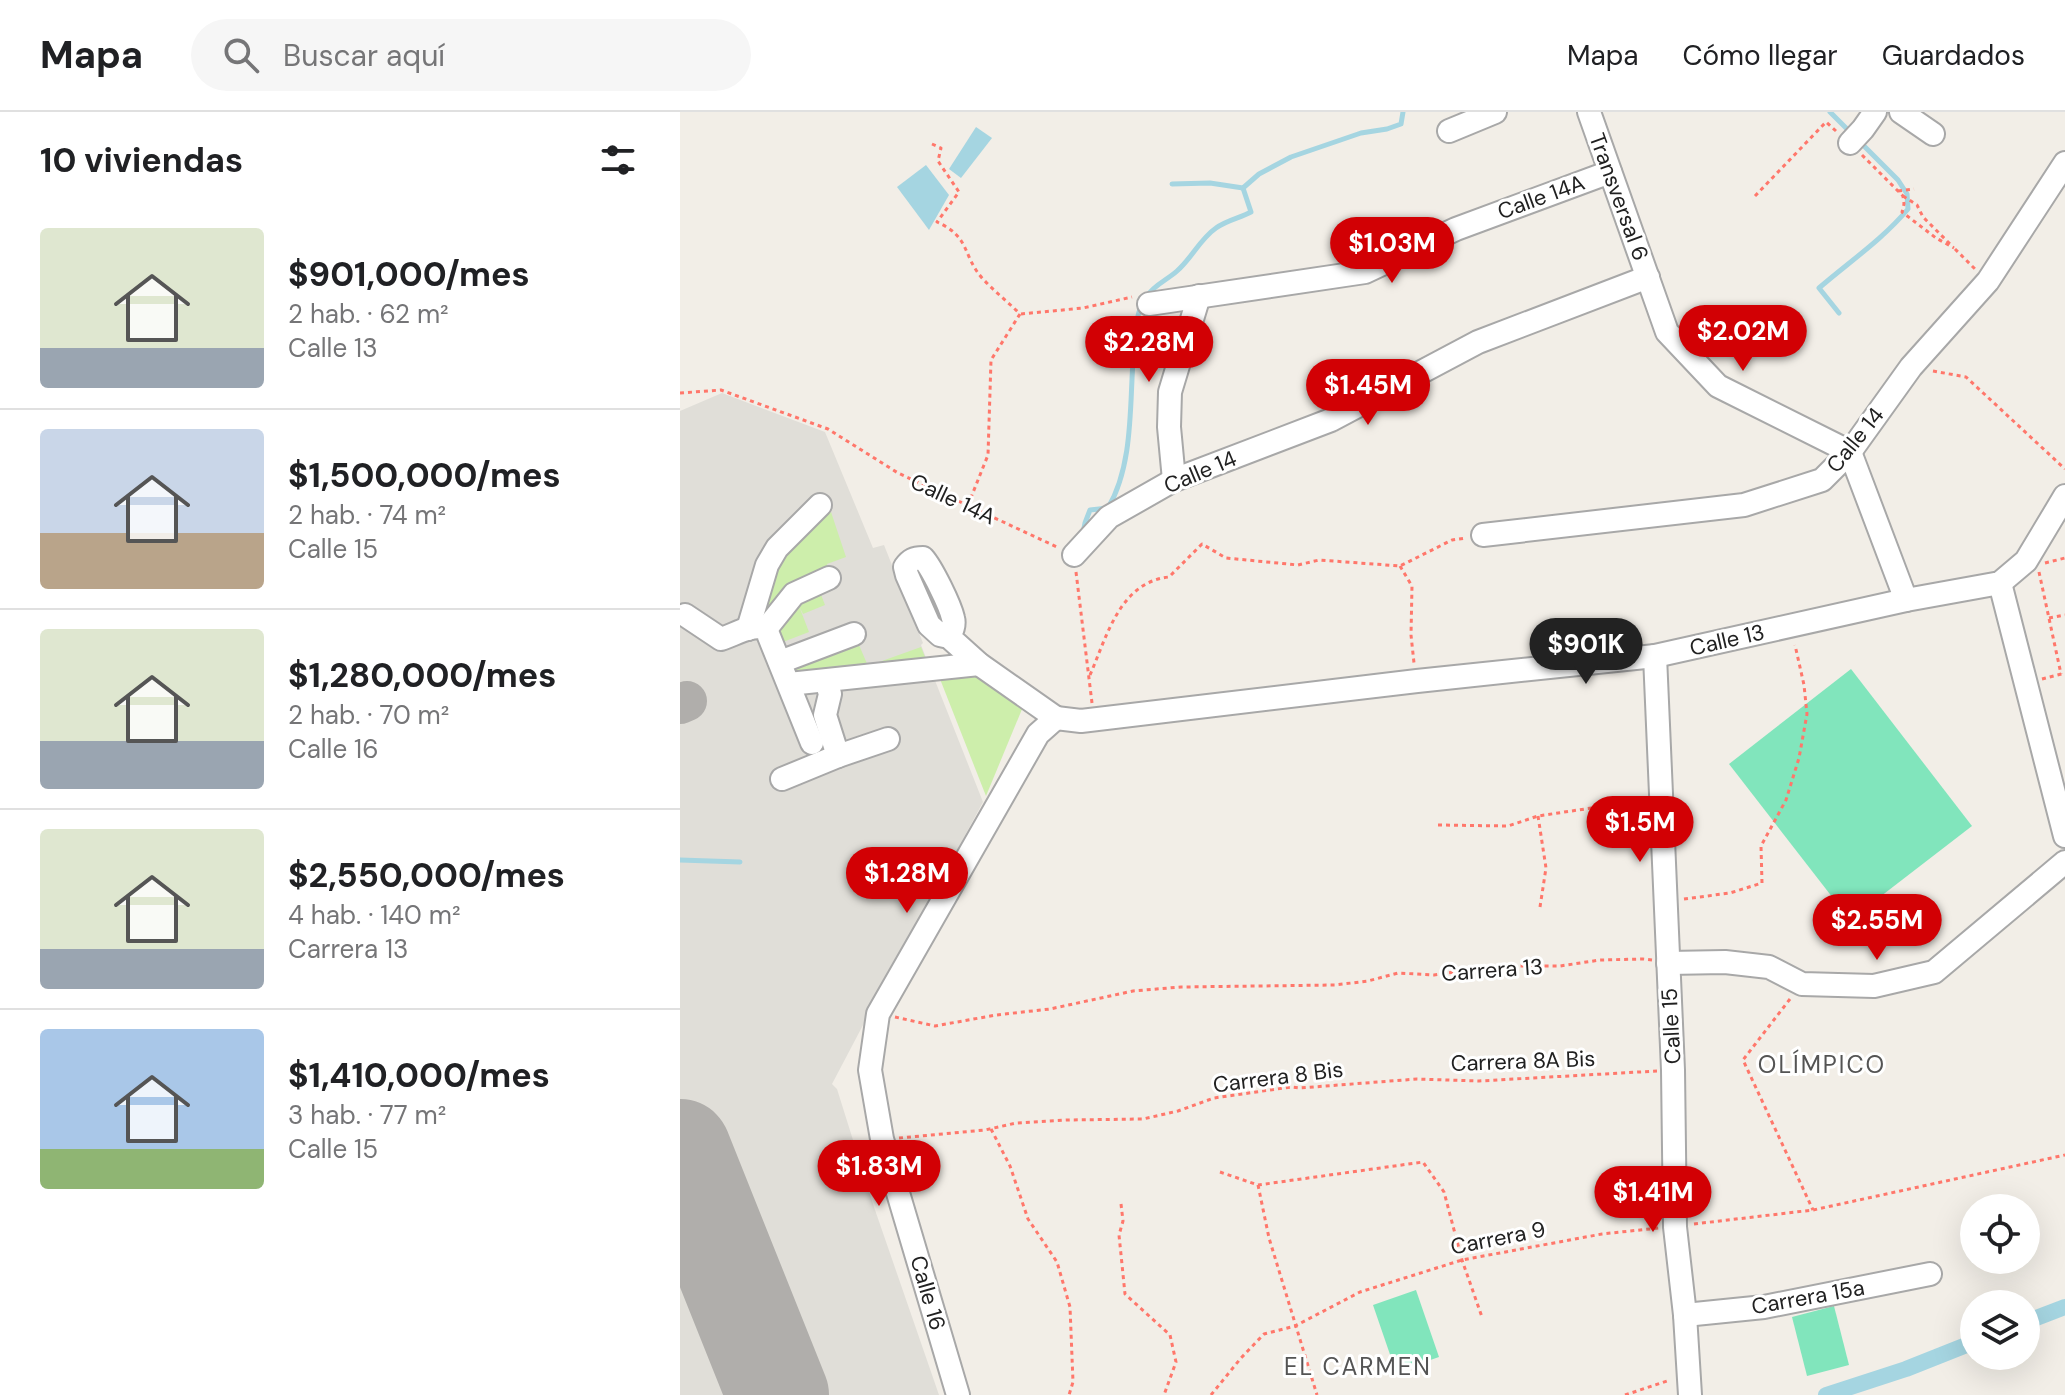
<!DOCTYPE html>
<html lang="es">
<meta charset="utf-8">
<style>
:root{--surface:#fff;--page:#f6f6f6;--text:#202124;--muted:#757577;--line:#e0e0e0;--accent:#d20004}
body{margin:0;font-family:"DM Sans",sans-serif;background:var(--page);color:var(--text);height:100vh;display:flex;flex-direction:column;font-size:30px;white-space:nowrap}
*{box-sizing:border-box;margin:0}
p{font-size:26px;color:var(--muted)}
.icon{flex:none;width:44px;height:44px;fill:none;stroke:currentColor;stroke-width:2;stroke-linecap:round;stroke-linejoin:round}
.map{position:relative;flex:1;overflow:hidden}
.details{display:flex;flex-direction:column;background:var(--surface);width:680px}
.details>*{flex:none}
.buttons{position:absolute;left:1280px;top:1082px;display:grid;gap:16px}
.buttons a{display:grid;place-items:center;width:80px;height:80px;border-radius:50%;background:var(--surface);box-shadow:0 8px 32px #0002;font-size:40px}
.price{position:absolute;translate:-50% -68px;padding:0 18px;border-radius:28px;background:var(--accent);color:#fff;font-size:26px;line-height:52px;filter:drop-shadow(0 2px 4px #0008)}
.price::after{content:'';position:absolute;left:50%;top:48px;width:24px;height:18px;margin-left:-12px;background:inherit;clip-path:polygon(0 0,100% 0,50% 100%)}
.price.selected{background:#222;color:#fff}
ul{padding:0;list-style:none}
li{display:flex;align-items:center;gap:24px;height:200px;padding:0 40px}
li+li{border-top:2px solid var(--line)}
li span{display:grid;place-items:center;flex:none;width:224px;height:160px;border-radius:8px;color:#555}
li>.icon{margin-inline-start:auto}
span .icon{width:96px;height:96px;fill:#fffc;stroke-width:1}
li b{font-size:34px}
h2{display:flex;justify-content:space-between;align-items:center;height:96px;padding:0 40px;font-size:34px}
header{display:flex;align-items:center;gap:48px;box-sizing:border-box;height:112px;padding:0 40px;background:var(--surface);border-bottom:2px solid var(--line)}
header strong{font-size:38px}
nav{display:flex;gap:44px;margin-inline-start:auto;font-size:28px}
.search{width:560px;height:72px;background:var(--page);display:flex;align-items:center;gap:20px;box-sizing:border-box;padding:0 28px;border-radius:44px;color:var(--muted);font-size:30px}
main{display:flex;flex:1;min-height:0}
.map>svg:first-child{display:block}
</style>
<header>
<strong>Mapa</strong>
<div class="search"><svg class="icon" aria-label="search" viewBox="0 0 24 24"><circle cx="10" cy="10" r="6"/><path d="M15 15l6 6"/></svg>Buscar aquí</div>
<nav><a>Mapa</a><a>Cómo llegar</a><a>Guardados</a></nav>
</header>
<main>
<section class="details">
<h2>10 viviendas<svg class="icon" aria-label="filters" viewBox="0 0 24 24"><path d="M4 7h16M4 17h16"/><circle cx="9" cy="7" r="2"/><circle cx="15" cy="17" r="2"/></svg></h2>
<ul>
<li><span style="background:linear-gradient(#dfe7d0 75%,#9aa5b1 0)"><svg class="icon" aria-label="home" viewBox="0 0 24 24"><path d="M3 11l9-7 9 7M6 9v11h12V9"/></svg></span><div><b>$901,000/mes</b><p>2 hab. · 62 m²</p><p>Calle 13</p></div></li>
<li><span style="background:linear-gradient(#c9d6e8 65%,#b9a48a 0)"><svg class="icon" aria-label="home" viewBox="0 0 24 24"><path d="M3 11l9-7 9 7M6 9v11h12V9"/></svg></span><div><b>$1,500,000/mes</b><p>2 hab. · 74 m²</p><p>Calle 15</p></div></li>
<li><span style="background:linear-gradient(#dfe7d0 70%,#9aa5b1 0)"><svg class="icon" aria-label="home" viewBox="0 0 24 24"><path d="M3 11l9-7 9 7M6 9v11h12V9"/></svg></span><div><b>$1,280,000/mes</b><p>2 hab. · 70 m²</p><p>Calle 16</p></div></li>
<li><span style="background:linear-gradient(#dfe7d0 75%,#9aa5b1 0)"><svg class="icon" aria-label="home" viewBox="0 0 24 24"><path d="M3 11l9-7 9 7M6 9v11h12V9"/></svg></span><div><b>$2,550,000/mes</b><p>4 hab. · 140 m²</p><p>Carrera 13</p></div></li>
<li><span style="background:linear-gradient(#a9c7e8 75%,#8fb573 0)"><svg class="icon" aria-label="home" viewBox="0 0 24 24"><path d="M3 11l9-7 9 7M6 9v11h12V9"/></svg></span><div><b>$1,410,000/mes</b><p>3 hab. · 77 m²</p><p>Calle 15</p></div></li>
</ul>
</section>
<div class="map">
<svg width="1385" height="1283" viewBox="0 0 1385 1283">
<rect width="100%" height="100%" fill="#f2eee7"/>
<path fill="#e0ded8" d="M42 281 145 320 193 436 204 433 243 531 241 533 254 566 303 690 192 896 152 972 157 977 194 1095 259 1283H0V299Z"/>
<g fill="#cdeeab">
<path d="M151 400 166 445 147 452 150 463 84 507 81 489 104 439Z"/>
<path d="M140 480 145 493 123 502 119 494 129 520 103 530 95 511 116 484Z"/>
<path d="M176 526 188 554 241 535 249 555 119 568 110 549Z"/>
<path d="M298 564 345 590 306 684 260 567Z"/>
</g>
<g fill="#81e5bc">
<path d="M1171 557 1292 714 1170 808 1049 652Z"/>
<path d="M736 1178 759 1245 716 1260 693 1193Z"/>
<path d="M1154 1194 1169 1253 1127 1264 1112 1205Z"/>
</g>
<g fill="#a5d5e1">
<path d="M296 15 312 26 281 66 269 57Z"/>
<path d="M246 53 269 83 249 118 217 75Z"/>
</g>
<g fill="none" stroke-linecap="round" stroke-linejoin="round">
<g stroke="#a5d5e1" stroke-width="5">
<path d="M1150 0 1172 22"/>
<path d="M492 72 530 71 563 76 579 62 611 45 681 21 707 17 721 12 723 0"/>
<path d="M467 184C474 173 487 168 497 159 512 146 520 127 536 116 547 108 560 106 571 100L563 76"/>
<path d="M1159 201 1139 176C1169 150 1202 128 1228 97L1227 82 1218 68 1179 29"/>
<path d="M403 421 405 411 410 398 428 396C455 350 449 286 454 236 456 221 455 206 462 193"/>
<path d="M0 748 60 750"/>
</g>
<g stroke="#a5d5e1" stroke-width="16">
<path d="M1346 1210 1385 1195"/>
<path d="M1146 1283 1226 1257 1294 1230"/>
</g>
<path stroke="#b0aeab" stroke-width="40" d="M0 592 7 589"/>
<path stroke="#b0aeab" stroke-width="102" d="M0 1038 98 1283"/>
<g stroke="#a8a8a8" stroke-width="26">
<g id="minor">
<path d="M909 0 987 220 1038 274 1170 340 1226 488"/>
<path d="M1221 0 1253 22"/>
<path d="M769 19 815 0"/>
<path d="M1170 31 1183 17 1195 0"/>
<path d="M469 192 685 160 776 117 930 60"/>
<path d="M494 368 489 315 490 280 519 184"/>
<path d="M803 423 1064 393 1142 368 1170 340 1231 255 1308 169 1385 51"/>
<path d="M394 443 429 405 494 368 651 308 798 230 968 165"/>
<path d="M1320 471 1385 724"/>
<path d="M5 503 41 527C55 523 71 511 86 517L132 631"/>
<path d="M68 517 87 453 97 436 140 393"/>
<path d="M86 517 114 482 149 466"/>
<path d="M269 525C272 519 275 513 273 506 270 493 252 456 243 446 234 446 230 448 225 455L227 463 249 513 260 523 269 525 299 552 376 606"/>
<path d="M975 544 993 958 995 1115 1005 1203 1010 1283"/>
<path d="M100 550 174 522"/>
<path d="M146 569 150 582 145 603 158 644 208 627"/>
<path d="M109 572 299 552"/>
<path d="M376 606 401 609 737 569 975 544 1226 488 1320 471 1346 449 1385 384"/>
<path d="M102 667 158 644"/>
<path d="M988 851 1045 850 1089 855 1122 872 1194 874 1254 860 1385 750"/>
<path d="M1005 1203 1084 1195 1250 1162"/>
<path d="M278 1283 202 1027 190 958 198 902 358 622 376 606"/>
</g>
</g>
<g stroke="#ff776b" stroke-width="3" stroke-dasharray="4 4" stroke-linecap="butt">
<path d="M252 32 261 36 258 49 279 80 257 110C291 125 282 144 303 167 314 179 328 190 340 202L311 248 308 343 288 393"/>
<path d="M1182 43 1223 84 1224 92 1222 100 1256 126 1274 136"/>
<path d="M1218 79 1234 77"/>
<path d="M1075 84 1146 10 1156 19"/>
<path d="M1223 84 1237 93 1243 105 1270 132"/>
<path d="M1275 137 1295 157"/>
<path d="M341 202 403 196 452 185"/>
<path d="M1253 259 1286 265 1385 357"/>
<path d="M0 281 41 278 148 317 218 361 377 435"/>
<path d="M1365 451 1385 446"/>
<path d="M720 454 732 474 731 523 734 551"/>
<path d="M396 460 412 591"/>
<path d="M1359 460 1381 562"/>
<path d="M1369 506 1385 503"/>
<path d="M410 563C427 524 440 470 489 465L522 432 546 446 618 453 639 448 720 454 772 428 786 426"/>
<path d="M1362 567 1385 561"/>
<path d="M858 704 866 756 860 795"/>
<path d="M758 713 828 714 858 704 965 688"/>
<path d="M1004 787 1050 781 1082 771 1081 734 1106 688 1119 646 1127 602 1124 573 1115 533"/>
<path d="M1110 887 1063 948 1133 1098"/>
<path d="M215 905 255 914 316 903 370 897 453 879 501 875 655 873 688 869 718 861 754 863 815 854H880L920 848 963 847 972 848"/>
<path d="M311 1017 330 1054 348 1107 377 1150 390 1195 393 1270 389 1283"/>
<path d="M219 1026 305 1018 336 1011 387 1008 463 1007 498 999 534 986 611 975 620 976 737 967 799 969 977 959"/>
<path d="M540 1060 578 1073 743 1050 764 1080 782 1148 802 1205"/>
<path d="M578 1073 589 1126 637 1283"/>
<path d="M441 1092 443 1109 439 1123 445 1182 490 1223 496 1250 484 1283"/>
<path d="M1014 1112 1133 1098 1385 1043"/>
<path d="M531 1283 561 1246 584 1222 615 1214 680 1180 782 1148 922 1122 979 1116"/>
<path d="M945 1283 990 1268"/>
</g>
<use href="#minor" stroke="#fff" stroke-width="22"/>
</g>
<g text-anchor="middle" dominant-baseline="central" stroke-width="6" stroke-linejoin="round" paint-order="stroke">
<g font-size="22" fill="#212121" stroke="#fff">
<text transform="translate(861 85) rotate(-20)">Calle 14A</text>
<text transform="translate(939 85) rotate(70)">Transversal 6</text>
<text transform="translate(1175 328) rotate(-51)">Calle 14</text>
<text transform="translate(520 360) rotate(-23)">Calle 14</text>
<text transform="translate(273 387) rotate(25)">Calle 14A</text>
<text transform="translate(1047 528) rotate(-13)">Calle 13</text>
<text transform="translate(812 858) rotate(-4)">Carrera 13</text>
<text transform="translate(991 914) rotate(-93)">Calle 15</text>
<text transform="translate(843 949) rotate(-2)">Carrera 8A Bis</text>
<text transform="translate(598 965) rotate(-7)">Carrera 8 Bis</text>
<text transform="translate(818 1126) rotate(-11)">Carrera 9</text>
<text transform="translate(248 1181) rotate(74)">Calle 16</text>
<text transform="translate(1128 1185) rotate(-10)">Carrera 15a</text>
</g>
<g font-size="24" letter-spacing="2" fill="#545454" stroke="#fff">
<text x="1142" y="952">OLÍMPICO</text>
<text x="678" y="1254">EL CARMEN</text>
</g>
</g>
</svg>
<div class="buttons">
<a><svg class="icon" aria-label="locate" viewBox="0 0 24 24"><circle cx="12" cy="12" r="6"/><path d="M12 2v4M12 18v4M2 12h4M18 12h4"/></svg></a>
<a><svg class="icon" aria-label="layers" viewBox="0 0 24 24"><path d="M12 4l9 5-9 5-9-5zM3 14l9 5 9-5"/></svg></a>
</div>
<b class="price" style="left:712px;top:173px">$1.03M</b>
<b class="price" style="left:1063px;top:261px">$2.02M</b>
<b class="price" style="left:469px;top:272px">$2.28M</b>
<b class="price" style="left:688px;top:315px">$1.45M</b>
<b class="price selected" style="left:906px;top:574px">$901K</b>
<b class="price" style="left:960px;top:752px">$1.5M</b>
<b class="price" style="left:227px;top:803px">$1.28M</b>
<b class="price" style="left:1197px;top:850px">$2.55M</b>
<b class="price" style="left:199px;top:1096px">$1.83M</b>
<b class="price" style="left:973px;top:1122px">$1.41M</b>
</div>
</main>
